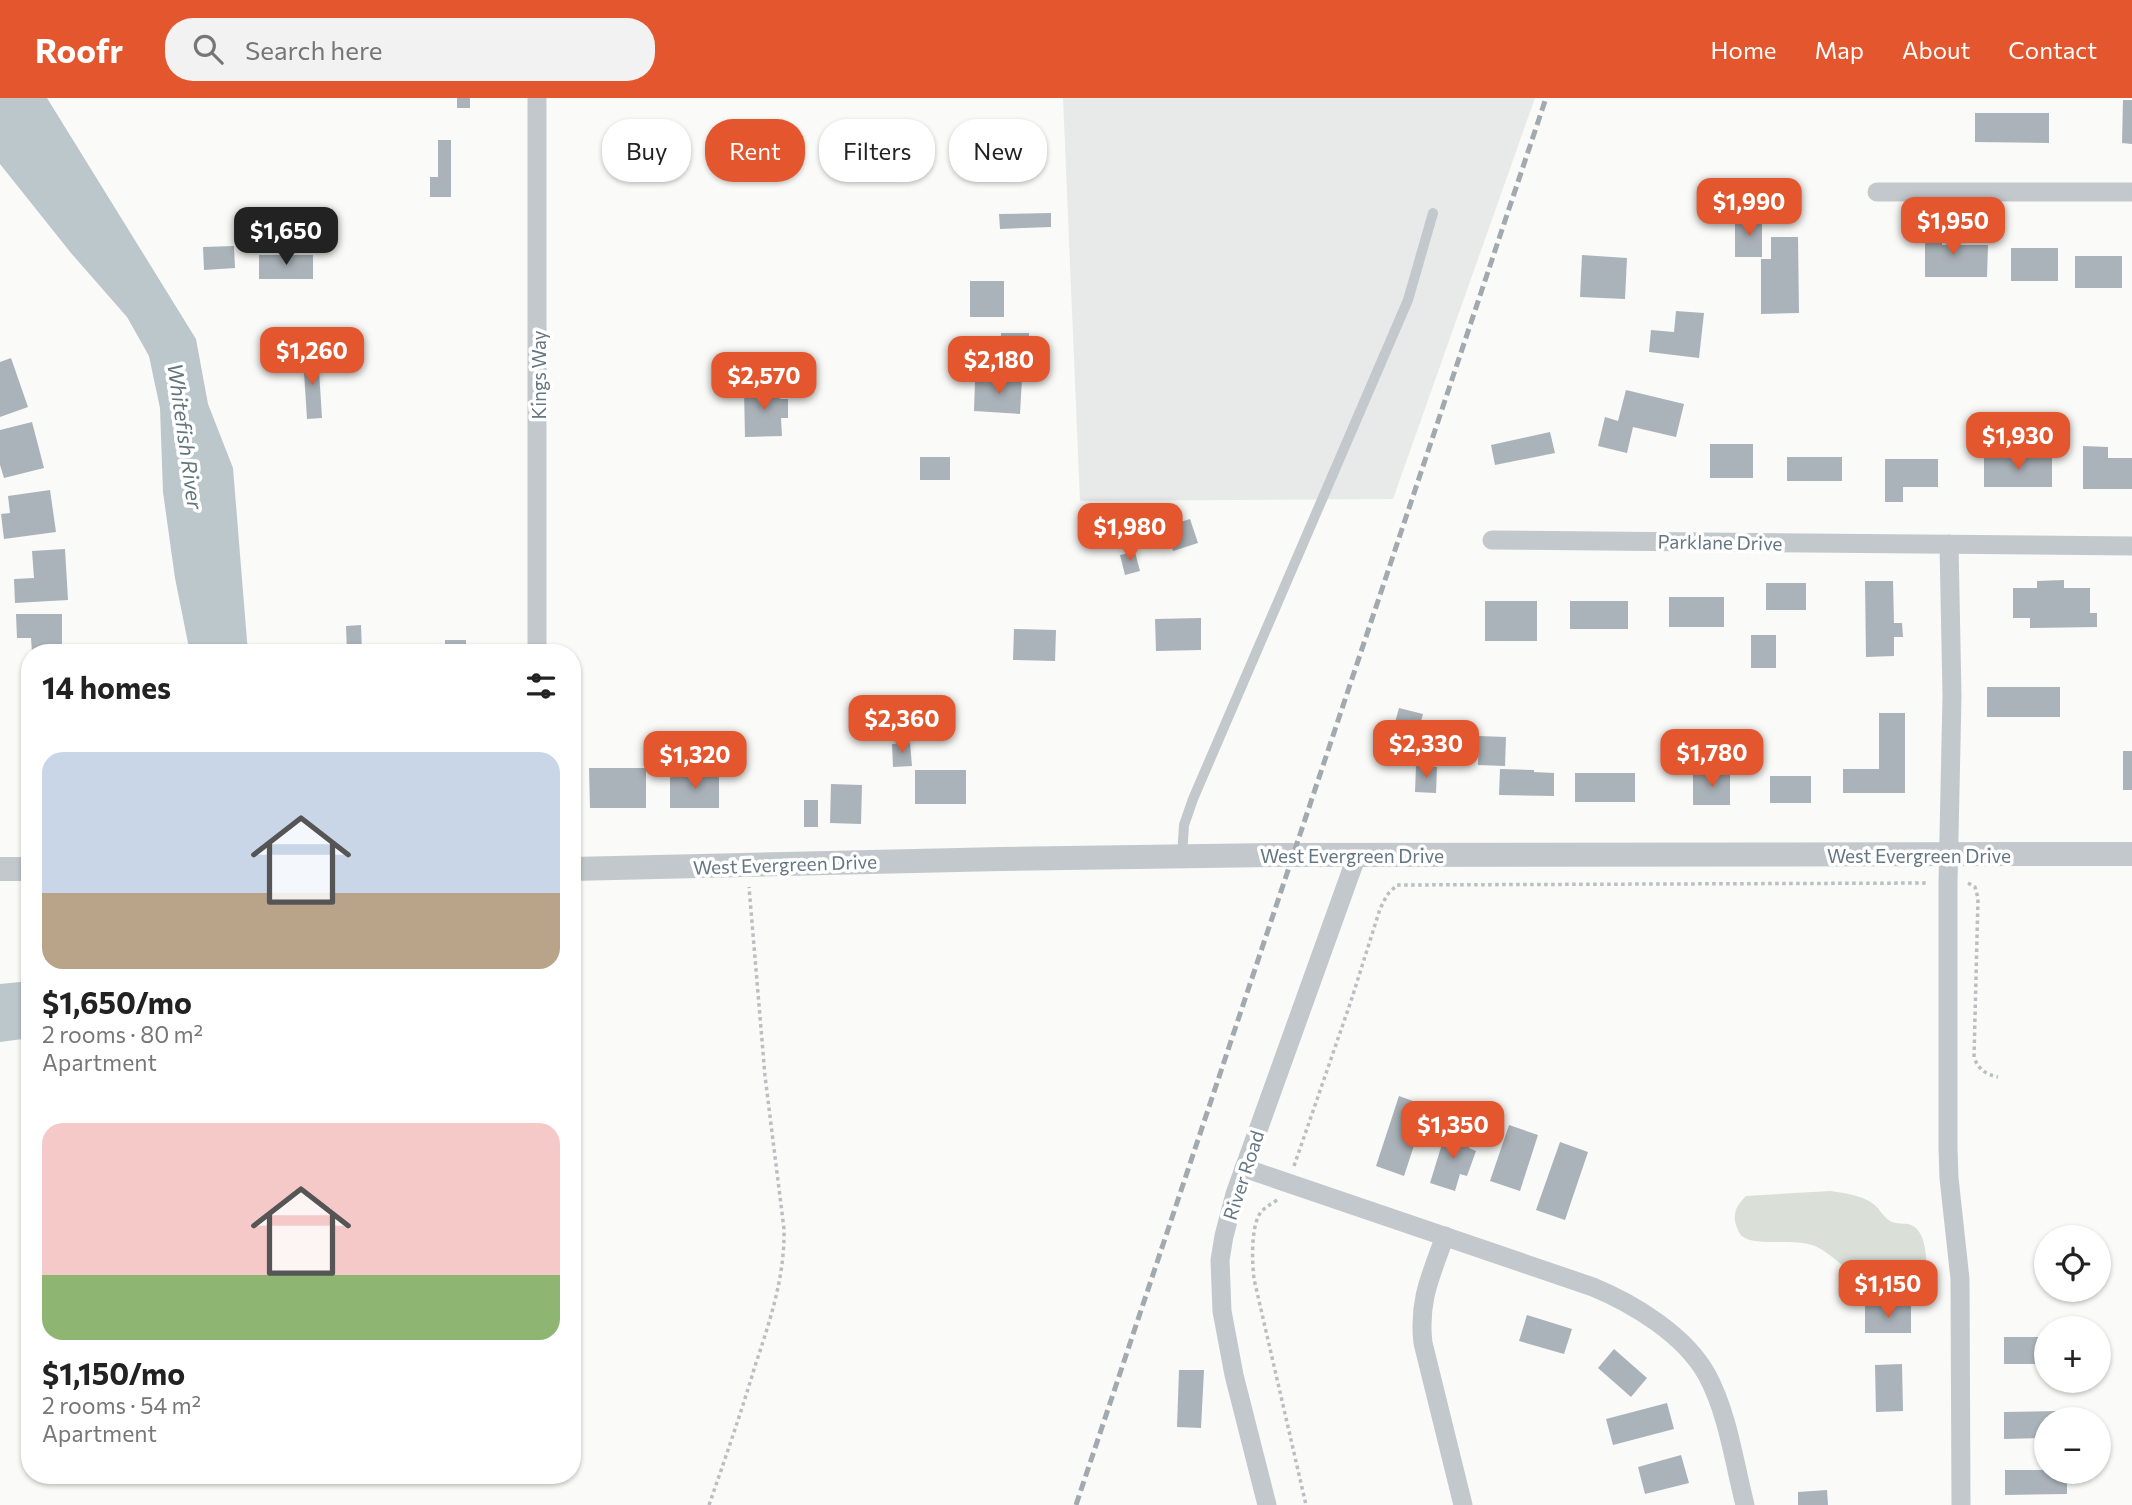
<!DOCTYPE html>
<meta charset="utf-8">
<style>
:root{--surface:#fff;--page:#f2f2f2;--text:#222;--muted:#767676;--accent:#e4572e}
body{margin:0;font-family:Commissioner,sans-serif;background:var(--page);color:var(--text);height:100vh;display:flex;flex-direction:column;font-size:26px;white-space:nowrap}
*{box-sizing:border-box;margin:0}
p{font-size:23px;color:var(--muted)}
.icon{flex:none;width:38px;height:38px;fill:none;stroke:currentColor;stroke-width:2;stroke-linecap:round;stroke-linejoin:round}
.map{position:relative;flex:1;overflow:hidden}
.sheet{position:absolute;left:21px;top:546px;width:560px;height:840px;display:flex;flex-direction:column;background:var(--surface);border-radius:28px;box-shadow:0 2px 5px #0004}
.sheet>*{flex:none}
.hud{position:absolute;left:602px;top:21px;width:665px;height:63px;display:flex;gap:14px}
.fabs{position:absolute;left:2034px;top:1127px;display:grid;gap:14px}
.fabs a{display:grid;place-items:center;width:77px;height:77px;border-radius:50%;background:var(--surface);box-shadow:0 2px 5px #0004;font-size:35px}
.price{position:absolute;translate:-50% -60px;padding:0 16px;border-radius:14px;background:var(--accent);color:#fff;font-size:23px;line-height:46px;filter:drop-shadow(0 2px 4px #0008)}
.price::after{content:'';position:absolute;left:50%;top:42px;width:21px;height:16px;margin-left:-10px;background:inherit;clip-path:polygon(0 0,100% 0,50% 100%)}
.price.current{background:#222;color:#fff}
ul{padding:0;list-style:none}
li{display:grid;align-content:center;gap:14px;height:371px;padding:0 21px}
li span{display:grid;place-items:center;height:217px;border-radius:21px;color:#555}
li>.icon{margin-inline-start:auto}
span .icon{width:126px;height:126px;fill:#fffc;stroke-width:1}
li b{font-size:30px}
h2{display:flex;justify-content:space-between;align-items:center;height:84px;padding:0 21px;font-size:30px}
.tag{padding:0 24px;border-radius:28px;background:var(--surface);box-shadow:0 2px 5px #0004;font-size:24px;line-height:63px}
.tag.current{background:var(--accent);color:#fff}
header{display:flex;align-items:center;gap:42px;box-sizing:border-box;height:98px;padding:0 35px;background:var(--accent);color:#fff}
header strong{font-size:33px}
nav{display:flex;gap:38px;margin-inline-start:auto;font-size:24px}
.search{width:490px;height:63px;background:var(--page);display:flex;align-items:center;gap:18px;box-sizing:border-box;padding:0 24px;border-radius:28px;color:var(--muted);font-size:26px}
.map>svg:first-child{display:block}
</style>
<header>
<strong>Roofr</strong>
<div class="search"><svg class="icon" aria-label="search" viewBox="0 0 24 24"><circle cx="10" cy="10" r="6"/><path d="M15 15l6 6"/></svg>Search here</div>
<nav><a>Home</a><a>Map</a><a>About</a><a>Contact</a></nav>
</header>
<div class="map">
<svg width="2132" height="1407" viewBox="0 0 2132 1407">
<rect width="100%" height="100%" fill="#fafaf8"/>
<path fill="#e8e9e9" d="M1063 0H1535L1393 401 1080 403Z"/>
<path fill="#dadfd7" d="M1830 1093C1843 1095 1861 1097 1872 1105 1880 1110 1883 1120 1892 1124 1899 1127 1906 1124 1913 1128 1929 1137 1928 1175 1923 1190 1897 1192 1872 1190 1850 1173 1839 1165 1828 1154 1815 1148 1795 1140 1759 1148 1745 1140 1739 1137 1738 1132 1736 1127 1732 1114 1738 1106 1746 1098Z"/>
<g fill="#bbc7cb">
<path d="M0 0H47L196 241 208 306 233 370 248 555H190L175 480 163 394 160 310 149 258 127 219 71 155 0 66Z"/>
<path d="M30 883V940L0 944V886Z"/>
</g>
<g fill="#aab3b9">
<rect x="457" y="0" width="13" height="10"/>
<path d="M2123 2H2132V46L2122 45Z"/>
<path d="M1975 15H2049V45L1975 44Z"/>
<path d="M438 42H451V99H430V79H438Z"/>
<path d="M1051 115V129L1000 131 999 116Z"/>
<rect x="1735" y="122" width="27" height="37"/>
<path d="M1925 128H1942V147H1988L1987 179H1925Z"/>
<path d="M1771 139H1798L1799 215 1761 216V161H1771Z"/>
<path d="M234 148 235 170 204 172 203 149Z"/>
<rect x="2011" y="150" width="47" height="33"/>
<rect x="259" y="157" width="54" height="24"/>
<path d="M1582 157 1627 160 1625 201 1580 199Z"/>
<rect x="2075" y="158" width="47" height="32"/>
<rect x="970" y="183" width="34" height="36"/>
<path d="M1676 213 1704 215 1699 260 1649 254 1651 232 1674 234Z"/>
<rect x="1001" y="235" width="28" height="22"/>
<path d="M318 257 322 320 307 321 303 258Z"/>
<path d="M11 260 28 309 0 319V264Z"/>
<path d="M1004 279 1022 280 1020 316 974 313 975 283 1004 285Z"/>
<path d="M780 290V301H788V320H781L782 338 745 339 744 291Z"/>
<path d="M1626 292 1684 306 1676 339 1633 329 1627 355 1598 348 1605 319 1618 323Z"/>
<path d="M32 324 44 370 4 380 0 367V332Z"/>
<path d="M1550 334 1555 355 1495 367 1491 347Z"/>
<rect x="1710" y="346" width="43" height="34"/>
<path d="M2083 348 2108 349V360H2132V391H2083Z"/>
<rect x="920" y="359" width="30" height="23"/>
<rect x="1787" y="359" width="55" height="24"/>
<rect x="1984" y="360" width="68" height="29"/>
<path d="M1885 361H1938V389H1903V404H1885Z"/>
<path d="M50 392 56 434 4 441 1 416 10 415 8 398Z"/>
<path d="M1190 421 1198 445 1173 453 1165 429Z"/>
<path d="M65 451 68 502 15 505 14 481 34 480 32 453Z"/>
<path d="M1135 454 1140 473 1125 477 1120 457Z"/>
<path d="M2064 482V490H2090V515H2097V529L2030 530V520H2013V490H2037V483Z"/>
<path d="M1865 483H1893L1894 525H1902L1903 539H1894V558L1866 559Z"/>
<rect x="1766" y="485" width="40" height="27"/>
<rect x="1669" y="499" width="55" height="30"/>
<rect x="1485" y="503" width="52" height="40"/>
<rect x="1570" y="503" width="58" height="28"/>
<path d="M16 516H62V555H32L31 540H17Z"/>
<path d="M1201 520V552L1156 553 1155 521Z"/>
<path d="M361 527 362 555H347L346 528Z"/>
<path d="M1014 531 1056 532 1055 563 1013 562Z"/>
<rect x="1751" y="537" width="25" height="33"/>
<rect x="445" y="542" width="21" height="13"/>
<rect x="1987" y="589" width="73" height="30"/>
<path d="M1399 610 1423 616 1415 645 1391 639Z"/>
<path d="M1879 615H1905V695H1843V671H1879Z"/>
<path d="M1479 638 1506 639 1505 668 1478 667Z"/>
<path d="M910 645 912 668 893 669 892 646Z"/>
<rect x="2123" y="653" width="9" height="39"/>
<rect x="25" y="660" width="5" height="21"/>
<path d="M1416 668 1437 669 1436 695 1415 694Z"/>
<path d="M589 670H646V710H590Z"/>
<path d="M1500 671 1534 672V674L1554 675V698L1499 697Z"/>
<rect x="915" y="672" width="51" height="34"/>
<path d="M719 675V710H670V676Z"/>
<rect x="1575" y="675" width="60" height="29"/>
<rect x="1693" y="675" width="37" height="32"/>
<rect x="1770" y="678" width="41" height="27"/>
<path d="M831 686 862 687 861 726 830 725Z"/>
<rect x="804" y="702" width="14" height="27"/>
<path d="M1399 998 1427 1008 1404 1078 1376 1068Z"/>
<path d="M1509 1027 1538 1037 1520 1093 1490 1083Z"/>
<path d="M1446 1033 1472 1041 1469 1050 1476 1053 1467 1078 1460 1076 1455 1093 1430 1085Z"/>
<path d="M1560 1044 1588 1054 1565 1122 1536 1112Z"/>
<rect x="1865" y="1208" width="46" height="27"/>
<path d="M1527 1217 1572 1231 1564 1256 1519 1243Z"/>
<rect x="2004" y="1239" width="42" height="27"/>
<path d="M1614 1251 1647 1280 1631 1299 1598 1270Z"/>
<path d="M1902 1266 1903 1313 1876 1314 1875 1267Z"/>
<path d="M1179 1272H1204L1201 1330 1177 1329Z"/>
<path d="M1667 1305 1674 1331 1613 1347 1606 1321Z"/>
<path d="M2058 1313V1321H2046V1340L2004 1341V1314Z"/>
<path d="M1681 1357 1689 1385 1645 1396 1638 1369Z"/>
<path d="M2005 1372H2046V1374H2067V1396L2005 1397Z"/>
<path d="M1827 1392 1828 1407H1798V1394Z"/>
</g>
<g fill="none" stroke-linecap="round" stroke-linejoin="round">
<g stroke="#bbbfc2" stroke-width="3.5" stroke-dasharray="3.5 3.5" stroke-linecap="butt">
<path d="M1968 785 1975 789 1978 800 1974 959C1978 971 1985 976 1998 979"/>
<path d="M1294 1068 1351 903 1380 811 1387 797 1397 787 1928 785"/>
<path d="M1277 1102C1270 1107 1263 1110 1259 1117 1251 1132 1252 1164 1254 1181L1306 1407"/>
<path d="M709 1407C725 1361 741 1315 755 1268 770 1223 785 1178 784 1131L765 978 749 789"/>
</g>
<path stroke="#c3c8cc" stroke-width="10" d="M1182 758 1184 727 1193 701 1408 202 1433 115"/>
<g stroke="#c3c8cc" stroke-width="19">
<path d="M537 0V555"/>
<path d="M1877 94H2132"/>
<path d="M1492 442 2132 448"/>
<path d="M1949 446 1952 598 1948 785V1050L1949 1080 1960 1181 1961 1407"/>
<path d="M1244 1070 1593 1189C1634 1206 1685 1237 1707 1277 1728 1316 1734 1364 1745 1407"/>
<path d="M1445 1138C1431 1177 1418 1203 1423 1245L1463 1407"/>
<path d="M1267 1407 1234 1277 1222 1213 1220 1162 1224 1138 1235 1096 1357 757"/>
</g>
<g stroke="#c3c8cc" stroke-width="24">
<path d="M0 771H30"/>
<path d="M572 771 1001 761 1272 757 2132 756"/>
</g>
<path stroke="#a2aab0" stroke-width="5" stroke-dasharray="10 5" stroke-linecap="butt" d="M1076 1407 1546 0"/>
</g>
<g text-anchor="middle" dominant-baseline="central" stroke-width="7" stroke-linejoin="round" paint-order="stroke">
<g font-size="19" fill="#657683" stroke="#fff">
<text transform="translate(538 277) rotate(-90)">Kings Way</text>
<text transform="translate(1720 444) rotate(1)">Parklane Drive</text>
<text x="1352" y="757">West Evergreen Drive</text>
<text x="1919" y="757">West Evergreen Drive</text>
<text transform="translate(785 766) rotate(-2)">West Evergreen Drive</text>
<text transform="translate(1243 1077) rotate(-72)">River Road</text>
</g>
<g font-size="21" font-style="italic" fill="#60757c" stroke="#fff">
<text transform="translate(186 338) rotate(82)">Whitefish River</text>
</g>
</g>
</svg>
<div class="fabs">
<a><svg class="icon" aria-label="locate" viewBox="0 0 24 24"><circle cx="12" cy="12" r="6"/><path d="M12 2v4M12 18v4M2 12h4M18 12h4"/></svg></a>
<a>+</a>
<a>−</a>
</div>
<b class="price" style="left:1749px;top:140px">$1,990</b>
<b class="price" style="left:1953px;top:159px">$1,950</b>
<b class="price current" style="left:286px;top:169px">$1,650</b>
<b class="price" style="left:312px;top:289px">$1,260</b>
<b class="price" style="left:999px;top:298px">$2,180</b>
<b class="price" style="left:764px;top:314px">$2,570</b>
<b class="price" style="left:2018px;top:374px">$1,930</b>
<b class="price" style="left:1130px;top:465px">$1,980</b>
<b class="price" style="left:902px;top:657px">$2,360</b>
<b class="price" style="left:1426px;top:682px">$2,330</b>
<b class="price" style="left:1712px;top:691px">$1,780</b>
<b class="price" style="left:695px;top:693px">$1,320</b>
<b class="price" style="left:1453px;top:1063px">$1,350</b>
<b class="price" style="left:1888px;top:1222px">$1,150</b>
<div class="hud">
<a class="tag">Buy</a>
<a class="tag current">Rent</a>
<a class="tag">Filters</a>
<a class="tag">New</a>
</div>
<section class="sheet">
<h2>14 homes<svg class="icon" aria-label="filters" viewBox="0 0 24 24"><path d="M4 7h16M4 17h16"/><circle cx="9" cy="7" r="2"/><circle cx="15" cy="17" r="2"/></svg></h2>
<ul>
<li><span style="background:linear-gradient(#c9d6e8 65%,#b9a48a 0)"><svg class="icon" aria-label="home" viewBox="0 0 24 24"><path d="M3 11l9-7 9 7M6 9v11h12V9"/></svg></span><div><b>$1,650/mo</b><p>2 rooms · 80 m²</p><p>Apartment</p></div></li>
<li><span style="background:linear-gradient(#f6c9c9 70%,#8fb573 0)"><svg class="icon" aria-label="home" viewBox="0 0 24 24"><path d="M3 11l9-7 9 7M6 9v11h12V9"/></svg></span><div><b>$1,150/mo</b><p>2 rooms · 54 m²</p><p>Apartment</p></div></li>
</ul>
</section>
</div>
